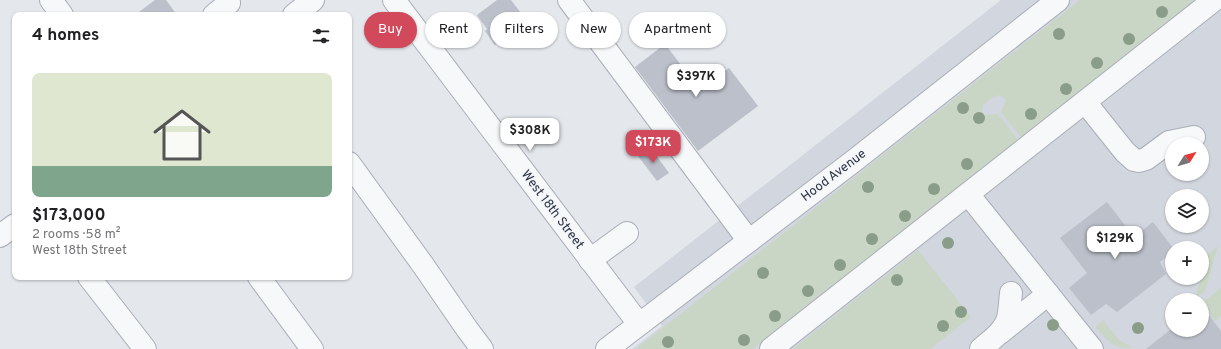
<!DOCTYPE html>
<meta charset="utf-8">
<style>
:root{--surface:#fff;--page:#f2f2f2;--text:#202124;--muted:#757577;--accent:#d1495b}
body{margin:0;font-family:Overpass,sans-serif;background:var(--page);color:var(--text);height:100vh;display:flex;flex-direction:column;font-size:15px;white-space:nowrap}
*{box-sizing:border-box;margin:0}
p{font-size:13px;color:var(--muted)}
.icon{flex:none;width:22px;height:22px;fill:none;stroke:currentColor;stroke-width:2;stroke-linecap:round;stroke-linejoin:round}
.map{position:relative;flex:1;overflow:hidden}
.side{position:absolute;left:12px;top:12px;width:340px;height:268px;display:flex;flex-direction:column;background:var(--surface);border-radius:8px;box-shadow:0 1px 3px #0004}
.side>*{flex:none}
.banner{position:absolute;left:364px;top:12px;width:380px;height:36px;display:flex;gap:8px}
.needle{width:26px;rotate:53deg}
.buttons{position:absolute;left:1165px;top:137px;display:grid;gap:8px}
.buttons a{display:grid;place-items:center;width:44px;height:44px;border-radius:50%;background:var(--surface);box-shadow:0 1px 3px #0004;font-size:20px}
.price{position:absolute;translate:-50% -34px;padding:0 9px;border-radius:8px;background:#fff;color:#222;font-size:13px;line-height:26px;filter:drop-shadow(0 1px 2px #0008)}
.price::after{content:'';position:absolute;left:50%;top:24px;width:12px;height:9px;margin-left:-6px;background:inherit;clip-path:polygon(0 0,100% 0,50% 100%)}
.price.selected{background:var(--accent);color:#fff}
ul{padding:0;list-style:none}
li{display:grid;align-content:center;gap:8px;height:212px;padding:0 20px}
li span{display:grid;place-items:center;height:124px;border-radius:8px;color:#555}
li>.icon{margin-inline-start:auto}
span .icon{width:72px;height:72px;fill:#fffc;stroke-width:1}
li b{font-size:17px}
h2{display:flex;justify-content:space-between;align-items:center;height:48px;padding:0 20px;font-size:17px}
.tag{padding:0 14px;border-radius:18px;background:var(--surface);box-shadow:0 1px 3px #0004;font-size:14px;line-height:36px}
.tag.selected{background:var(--accent);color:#fff}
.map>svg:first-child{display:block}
</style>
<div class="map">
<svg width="1221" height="349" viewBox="0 0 1221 349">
<rect width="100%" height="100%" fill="#e4e7ec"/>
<path fill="#d2d6de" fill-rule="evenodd" d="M1001 0H1221V349H632L662 326 634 287ZM1172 144H1202V174H1172ZM1172 196H1202V226H1172ZM1172 248H1202V278H1172ZM1172 300H1202V330H1172Z"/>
<g fill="#c9d6c5">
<path d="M1080 0H1195L1021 137 1001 112 1006 100C997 90 991 99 983 105L982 112 985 115 998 114 1018 140 753 349H636Z"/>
<path d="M1218 246 1205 291 1195 298 1200 282 1198 278H1202V259Z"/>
<path d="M918 250 971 317 930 349H793Z"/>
<path d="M1221 288V316L1215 321 1202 305V303Z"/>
<path d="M1103 320 1119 340 1133 348C1112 349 1108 341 1096 327Z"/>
</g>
<g fill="#bbc0ca">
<path d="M155 0H166L177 15H135Z"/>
<path d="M497 0H511L521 13 513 19 519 27 495 45 485 31 487 29 477 15Z"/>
<path d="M665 44 700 90 729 68 758 106 698 151 635 67Z"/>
<path d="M650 147 669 173 657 181 638 156Z"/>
<path d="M1107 202 1134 237 1153 222 1173 248 1172 253 1160 262 1166 274 1117 312 1106 304 1091 315 1069 288 1087 273 1060 238Z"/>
<path d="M1202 306 1221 331V349H1146L1170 330H1202Z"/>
</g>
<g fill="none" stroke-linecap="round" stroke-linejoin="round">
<g stroke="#a9aeb7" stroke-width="24">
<g id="minor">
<path d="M51 0 62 15"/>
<path d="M394 0 639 324"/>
<path d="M569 0 749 241"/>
<path d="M214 15 229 3"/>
<path d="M294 15 313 0"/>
<path d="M1085 102 1125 152 1134 160 1139 161 1146 159 1169 142 1194 137"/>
<path d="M349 163 423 265 467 329 482 349"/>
<path d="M968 194 1092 349"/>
<path d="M0 236 15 225"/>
<path d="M590 260 627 233"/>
<path d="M89 277 145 349"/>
<path d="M259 277 312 349"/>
<path d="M1000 333 1048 294"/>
<path d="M607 349 855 160 1058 0"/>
<path d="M771 349 1214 0"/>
<path d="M981 349C991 340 1004 332 1008 318 1010 310 1010 301 1011 293"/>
</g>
</g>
<use href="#minor" stroke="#f7f8fa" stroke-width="22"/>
</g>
<g fill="#899d89">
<circle cx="1162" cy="12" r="6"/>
<circle cx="1059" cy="34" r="6"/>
<circle cx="1129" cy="39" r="6"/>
<circle cx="1097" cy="63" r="6"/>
<circle cx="1066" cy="89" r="6"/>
<circle cx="963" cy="108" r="6"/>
<circle cx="1031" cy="114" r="6"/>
<circle cx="979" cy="118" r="6"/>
<circle cx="967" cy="164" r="6"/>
<circle cx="868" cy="187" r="6"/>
<circle cx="934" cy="189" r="6"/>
<circle cx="905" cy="216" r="6"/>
<circle cx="872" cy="239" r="6"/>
<circle cx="948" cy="243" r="6"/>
<circle cx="840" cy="265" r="6"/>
<circle cx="763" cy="273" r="6"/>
<circle cx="897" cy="280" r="6"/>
<circle cx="808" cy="291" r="6"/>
<circle cx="961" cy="312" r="6"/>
<circle cx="775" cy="316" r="6"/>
<circle cx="1053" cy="325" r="6"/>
<circle cx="943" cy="326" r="6"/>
<circle cx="1138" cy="328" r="6"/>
<circle cx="744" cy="340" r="6"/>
<circle cx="668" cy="342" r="6"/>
</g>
<g text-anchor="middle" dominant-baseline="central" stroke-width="3.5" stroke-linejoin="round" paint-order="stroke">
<g font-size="13" fill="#2b3445" stroke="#f4f6f9">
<text transform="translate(834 176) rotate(-37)">Hood Avenue</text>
<text transform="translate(552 210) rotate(53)">West 18th Street</text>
</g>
</g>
</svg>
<div class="buttons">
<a><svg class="needle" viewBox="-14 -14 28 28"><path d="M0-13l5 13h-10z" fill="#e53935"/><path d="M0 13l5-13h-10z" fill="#757577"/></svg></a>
<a><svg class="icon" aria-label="layers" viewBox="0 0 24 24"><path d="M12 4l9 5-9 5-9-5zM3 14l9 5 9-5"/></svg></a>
<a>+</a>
<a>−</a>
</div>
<b class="price" style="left:696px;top:98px">$397K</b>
<b class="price" style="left:530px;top:152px">$308K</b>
<b class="price selected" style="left:653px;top:164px">$173K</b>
<b class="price" style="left:1115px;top:260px">$129K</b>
<div class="banner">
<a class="tag selected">Buy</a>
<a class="tag">Rent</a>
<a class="tag">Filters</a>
<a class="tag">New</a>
<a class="tag">Apartment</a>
</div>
<section class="side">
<h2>4 homes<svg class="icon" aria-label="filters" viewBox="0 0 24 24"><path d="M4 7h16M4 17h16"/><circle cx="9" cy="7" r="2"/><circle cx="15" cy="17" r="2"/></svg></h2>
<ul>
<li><span style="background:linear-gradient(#dfe7d0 75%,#7fa58c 0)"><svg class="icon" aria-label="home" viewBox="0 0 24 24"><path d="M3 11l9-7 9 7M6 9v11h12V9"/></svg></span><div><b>$173,000</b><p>2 rooms · 58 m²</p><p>West 18th Street</p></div></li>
</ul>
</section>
</div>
